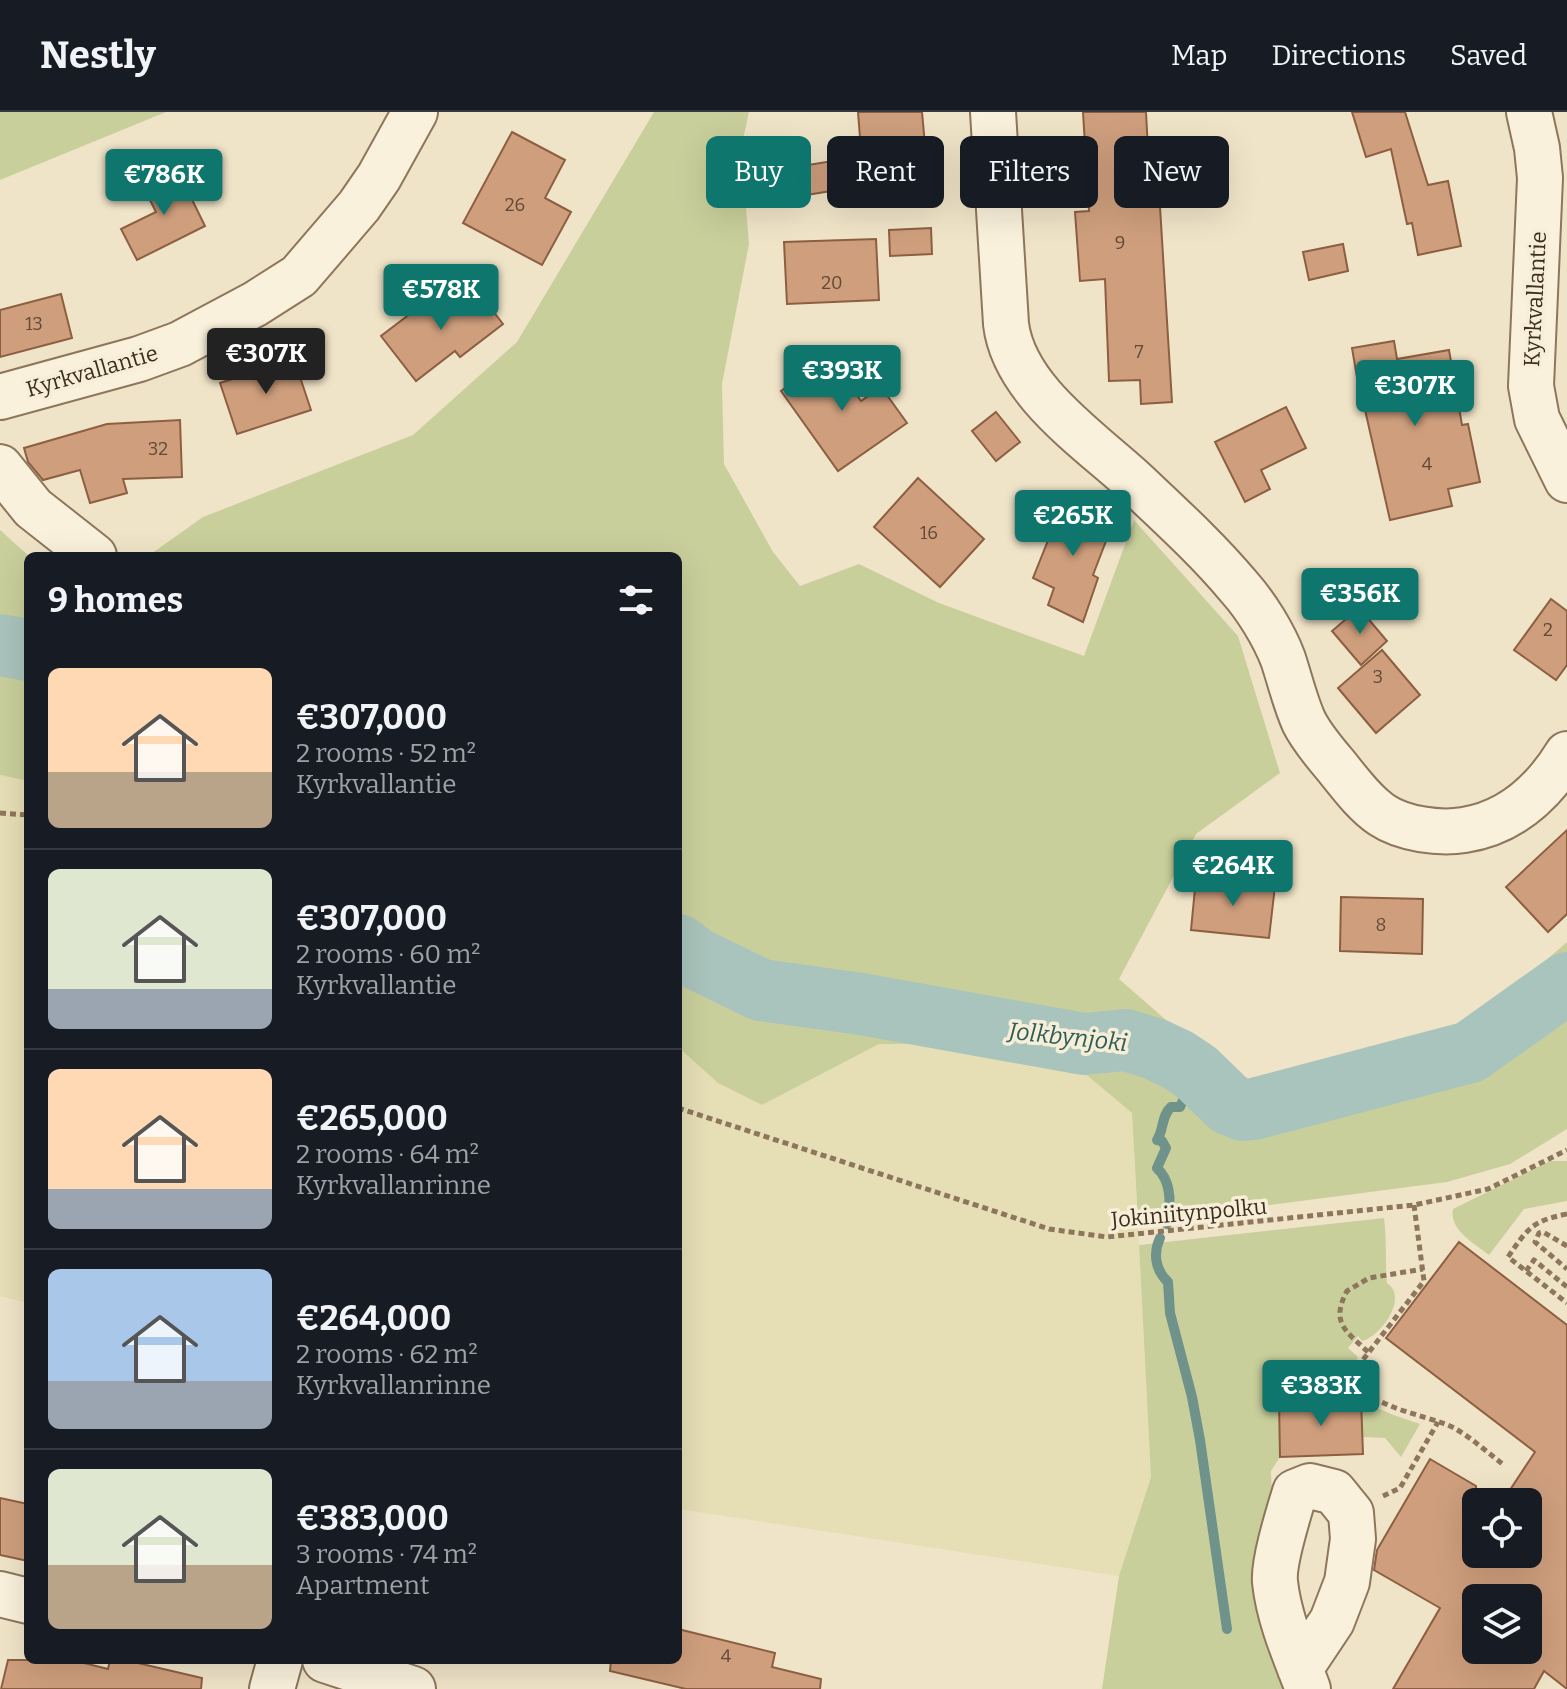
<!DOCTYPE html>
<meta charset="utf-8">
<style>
:root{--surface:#171b24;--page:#242831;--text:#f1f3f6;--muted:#9ea1a6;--line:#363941;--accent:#0f766e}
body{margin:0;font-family:Bitter,serif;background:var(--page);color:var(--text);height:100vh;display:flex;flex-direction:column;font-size:30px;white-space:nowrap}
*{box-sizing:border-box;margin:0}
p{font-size:26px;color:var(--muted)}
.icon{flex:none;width:44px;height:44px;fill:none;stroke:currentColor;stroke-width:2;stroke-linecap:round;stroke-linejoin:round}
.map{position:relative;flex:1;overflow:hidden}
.side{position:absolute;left:24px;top:440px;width:658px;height:1112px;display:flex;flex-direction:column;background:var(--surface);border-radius:12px;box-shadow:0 8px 32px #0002}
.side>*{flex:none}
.banner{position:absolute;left:706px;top:24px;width:740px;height:72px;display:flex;gap:16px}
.fabs{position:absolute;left:1462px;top:1376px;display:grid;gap:16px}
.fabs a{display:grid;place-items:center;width:80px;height:80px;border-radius:12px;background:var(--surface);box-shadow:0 8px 32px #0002;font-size:40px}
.price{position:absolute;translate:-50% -68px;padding:0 18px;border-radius:8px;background:var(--accent);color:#fff;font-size:26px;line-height:52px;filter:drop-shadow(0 2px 4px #0008)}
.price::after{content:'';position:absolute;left:50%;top:48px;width:24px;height:18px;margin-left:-12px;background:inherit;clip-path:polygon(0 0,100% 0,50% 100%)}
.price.on{background:#222;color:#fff}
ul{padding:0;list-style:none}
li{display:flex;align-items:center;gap:24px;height:200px;padding:0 24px}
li+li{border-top:2px solid var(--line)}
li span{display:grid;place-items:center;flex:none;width:224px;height:160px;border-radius:12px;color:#555}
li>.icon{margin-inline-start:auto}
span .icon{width:96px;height:96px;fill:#fffc;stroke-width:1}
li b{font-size:34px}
h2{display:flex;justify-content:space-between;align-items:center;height:96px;padding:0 24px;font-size:34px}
.tag{padding:0 28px;border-radius:12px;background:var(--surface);box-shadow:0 8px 32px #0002;font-size:28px;line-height:72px}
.tag.on{background:var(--accent);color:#fff}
header{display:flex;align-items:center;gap:48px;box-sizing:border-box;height:112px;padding:0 40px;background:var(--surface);border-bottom:2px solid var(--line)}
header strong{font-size:38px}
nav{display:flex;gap:44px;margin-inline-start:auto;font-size:28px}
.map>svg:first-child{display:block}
</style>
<header>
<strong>Nestly</strong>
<nav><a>Map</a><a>Directions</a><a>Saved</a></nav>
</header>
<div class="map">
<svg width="1567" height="1577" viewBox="0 0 1567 1577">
<rect width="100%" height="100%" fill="#f0e4c8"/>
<g fill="#e6deb5">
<path d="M0 663 28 669V1191L0 1184Z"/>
<path d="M879 932H963L1064 944 1132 1001 1151 1365 1119 1464 678 1397V935L718 971 762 993Z"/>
</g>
<g fill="#c9cf9b">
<path d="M0 0H166L0 68Z"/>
<path d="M654 0H749L741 36 749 132 722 272 724 352 773 440 800 474 859 452 939 491 1084 544 1134 408 1238 524 1280 661 1196 722 1119 867 1243 975 1455 927 1567 830V1017L1510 1052 1447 1070 1138 1110 1132 1001 1064 944 963 932H879L762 993 718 971 678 935V444H148L203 405 413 323 517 230Z"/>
<path d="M0 418 29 444 28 669 0 663Z"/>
<path d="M1550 1049H1567V1089L1524 1097 1489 1143C1474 1131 1449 1118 1453 1097Z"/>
<path d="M1384 1106C1387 1128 1385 1149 1387 1171 1409 1185 1381 1225 1362 1229L1358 1224 1348 1236 1358 1245C1354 1252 1348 1260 1350 1269 1354 1293 1401 1305 1420 1312L1401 1345 1385 1326 1363 1325 1361 1287 1279 1290 1280 1345 1271 1359 1273 1412 1289 1577H1102L1119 1464 1151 1365 1139 1133Z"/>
</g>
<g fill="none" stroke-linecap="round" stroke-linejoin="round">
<g stroke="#6f938a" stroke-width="10">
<path d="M1167 1112C1171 1093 1172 1070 1157 1056L1166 1036 1162 1029 1157 1028C1164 1018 1161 1004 1171 995H1180L1196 960"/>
<path d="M1160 1126C1153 1141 1155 1158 1168 1170L1170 1201 1192 1285 1200 1328 1227 1517"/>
</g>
<g stroke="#a9c4bc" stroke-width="62">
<path d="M0 533 28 538"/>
<path d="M678 833 695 846 761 878 861 892 1084 932 1126 928 1155 937 1178 948 1196 960 1229 992 1243 998 1254 997 1470 940 1567 871"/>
</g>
</g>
<g fill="#cf9f7d" stroke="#8d5f41" stroke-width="2" fill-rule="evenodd">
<path d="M858 0H922L925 33 861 38Z"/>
<path d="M1083 0H1146L1151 95H1160L1172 290 1141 292 1140 268 1109 269 1105 167 1080 169 1075 100 1089 99Z"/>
<path d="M1352 0H1405L1428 73 1448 69 1461 134 1418 143 1412 111 1407 112 1391 37 1366 45Z"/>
<path d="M512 20 565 48 545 86 571 100 542 153 463 111Z"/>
<path d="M858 45 862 74 788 86 783 57Z"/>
<path d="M177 57 205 114 137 148 121 117 156 100 143 74Z"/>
<path d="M931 116 932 142 890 144 889 118Z"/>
<path d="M876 127 879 188 787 192 784 130Z"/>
<path d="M1343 132 1348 159 1309 168 1303 140Z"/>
<path d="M472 172 503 212 460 245 455 239 416 269 381 224 427 189 435 200Z"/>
<path d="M61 182 72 226 0 245V198Z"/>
<path d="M1394 229 1397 247 1449 238 1462 313 1468 312 1480 370 1448 377 1452 394 1390 408 1363 289H1361L1352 236Z"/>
<path d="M830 244 861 289 881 275 907 311 838 359 781 279Z"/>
<path d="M294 247 311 298 237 322 220 271Z"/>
<path d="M1286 295 1306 336 1261 358 1270 377 1245 390 1215 330Z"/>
<path d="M996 300 1020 330 996 349 972 319Z"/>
<path d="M180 308 182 365 123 367 127 381 90 391 80 358 43 368 28 350 24 336 107 312Z"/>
<path d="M918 366 984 427 940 475 874 415Z"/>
<path d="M1073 384 1109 402 1100 426 1106 429 1093 463 1098 466 1083 510 1048 493 1054 476 1033 466 1057 406 1064 409Z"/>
<path d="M1551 487 1567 499V553L1556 568 1514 538Z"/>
<path d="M1359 496 1387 529 1361 553 1332 519Z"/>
<path d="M1382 538 1420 583 1376 621 1338 576Z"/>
<path d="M1567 718V802L1548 820 1506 775Z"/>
<path d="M1196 766 1275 774 1269 826 1191 818Z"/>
<path d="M1341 785 1423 787 1422 842 1340 839Z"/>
<path d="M1459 1130 1567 1213V1577L1544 1559 1534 1577H1393L1440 1496 1374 1458 1377 1438 1430 1347 1476 1374V1442H1528V1390H1502L1535 1340 1386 1226ZM1476 1486H1528V1538H1476Z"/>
<path d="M1361 1287 1363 1342 1280 1345 1279 1289Z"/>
<path d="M0 1386 28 1392V1449L0 1443Z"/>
<path d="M678 1517 775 1541 772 1555 821 1567 820 1577H686L610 1559 611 1548H678Z"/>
<path d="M8 1548H72L108 1557 110 1548H125L202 1566 201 1577H1Z"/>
</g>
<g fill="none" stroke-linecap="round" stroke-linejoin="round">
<g stroke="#8d765c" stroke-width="48">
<g id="minor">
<path d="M993 0 1006 212C1014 279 1091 329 1137 372 1172 405 1208 438 1239 475 1256 494 1274 523 1283 547 1290 568 1295 590 1304 610 1312 626 1325 641 1336 654 1349 670 1364 691 1382 703 1403 717 1439 722 1464 718 1510 711 1543 681 1567 642"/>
<path d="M1529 0 1537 36 1540 66 1531 274 1537 307 1567 368"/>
<path d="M0 285 139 247 180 232 255 192 299 164 359 94 379 65 415 0"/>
<path d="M0 355 33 396 94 444"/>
<path d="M0 1482 28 1489"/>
<path d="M325 1548 413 1577"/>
<path d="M1300 1557 1332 1509 1347 1470 1353 1427 1351 1401 1334 1380 1310 1374 1295 1380C1289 1400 1273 1450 1275 1470 1279 1507 1295 1543 1308 1577"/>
<path d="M272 1577 280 1548"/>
</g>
</g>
<g stroke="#8d765c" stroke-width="5" stroke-dasharray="6 4" stroke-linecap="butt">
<path d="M0 701 28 703"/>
<path d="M678 996 1049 1117 1107 1125 1414 1093 1488 1077 1567 1038"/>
<path d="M1414 1093 1424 1169 1362 1249C1341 1294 1427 1301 1454 1316 1472 1326 1488 1341 1504 1353"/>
<path d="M1567 1102C1532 1109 1528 1116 1508 1145L1567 1191"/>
<path d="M1567 1134 1543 1120 1539 1121 1535 1130 1567 1157"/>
<path d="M1526 1159 1534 1148 1567 1175"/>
<path d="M1368 1240C1346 1219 1330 1211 1347 1179L1369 1166 1423 1157"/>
<path d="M1383 1384 1400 1376 1438 1310"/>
</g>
<use href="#minor" stroke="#faf1dc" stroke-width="44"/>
</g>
<g text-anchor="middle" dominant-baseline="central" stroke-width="7" stroke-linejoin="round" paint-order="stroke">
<g font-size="18" fill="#624a37">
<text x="515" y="93">26</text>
<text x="1120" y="131">9</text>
<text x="832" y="171">20</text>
<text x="34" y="212">13</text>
<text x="1139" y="240">7</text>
<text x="158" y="337">32</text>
<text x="1427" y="352">4</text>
<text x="929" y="421">16</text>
<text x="1548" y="518">2</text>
<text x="1378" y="565">3</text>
<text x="1381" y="813">8</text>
<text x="726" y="1544">4</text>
</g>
<g font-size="22" fill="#3d2e20" stroke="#f7eed8">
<text transform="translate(1535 187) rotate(-87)">Kyrkvallantie</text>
<text transform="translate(92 259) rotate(-16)">Kyrkvallantie</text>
<text transform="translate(1189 1101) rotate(-5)">Jokiniitynpolku</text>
</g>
<g font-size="24" font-style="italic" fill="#2f5d5a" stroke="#f7eed8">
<text transform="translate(1068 925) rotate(6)">Jolkbynjoki</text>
</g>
</g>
</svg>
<div class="fabs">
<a><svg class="icon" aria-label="locate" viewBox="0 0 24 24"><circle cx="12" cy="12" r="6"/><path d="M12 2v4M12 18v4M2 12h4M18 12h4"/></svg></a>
<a><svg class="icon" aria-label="layers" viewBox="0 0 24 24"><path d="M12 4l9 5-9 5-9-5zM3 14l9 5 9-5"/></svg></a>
</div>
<b class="price" style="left:164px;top:105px">€786K</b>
<b class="price" style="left:441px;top:220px">€578K</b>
<b class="price on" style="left:266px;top:284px">€307K</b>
<b class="price" style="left:842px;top:301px">€393K</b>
<b class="price" style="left:1415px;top:316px">€307K</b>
<b class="price" style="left:1073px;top:446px">€265K</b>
<b class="price" style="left:1360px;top:524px">€356K</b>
<b class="price" style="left:1233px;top:796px">€264K</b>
<b class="price" style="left:1321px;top:1316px">€383K</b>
<div class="banner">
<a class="tag on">Buy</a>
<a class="tag">Rent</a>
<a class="tag">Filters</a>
<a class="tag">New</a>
</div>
<section class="side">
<h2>9 homes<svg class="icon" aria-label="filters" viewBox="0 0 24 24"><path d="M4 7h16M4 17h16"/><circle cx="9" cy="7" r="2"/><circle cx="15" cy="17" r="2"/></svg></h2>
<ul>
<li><span style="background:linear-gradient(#ffd9b3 65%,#b9a48a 0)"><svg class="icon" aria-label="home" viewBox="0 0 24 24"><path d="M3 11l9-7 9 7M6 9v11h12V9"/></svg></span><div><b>€307,000</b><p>2 rooms · 52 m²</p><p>Kyrkvallantie</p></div></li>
<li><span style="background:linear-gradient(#dfe7d0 75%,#9aa5b1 0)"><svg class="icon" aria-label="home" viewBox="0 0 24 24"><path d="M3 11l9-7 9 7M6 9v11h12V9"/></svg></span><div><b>€307,000</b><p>2 rooms · 60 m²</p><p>Kyrkvallantie</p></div></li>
<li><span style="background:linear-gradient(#ffd9b3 75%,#9aa5b1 0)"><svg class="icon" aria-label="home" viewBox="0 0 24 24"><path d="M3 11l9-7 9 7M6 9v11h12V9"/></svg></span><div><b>€265,000</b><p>2 rooms · 64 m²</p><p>Kyrkvallanrinne</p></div></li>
<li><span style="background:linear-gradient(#a9c7e8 70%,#9aa5b1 0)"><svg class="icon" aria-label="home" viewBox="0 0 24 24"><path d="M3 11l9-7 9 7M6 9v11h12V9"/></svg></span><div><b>€264,000</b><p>2 rooms · 62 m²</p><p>Kyrkvallanrinne</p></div></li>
<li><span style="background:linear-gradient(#dfe7d0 60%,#b9a48a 0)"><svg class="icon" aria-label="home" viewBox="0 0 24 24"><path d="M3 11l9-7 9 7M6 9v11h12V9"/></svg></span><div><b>€383,000</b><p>3 rooms · 74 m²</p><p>Apartment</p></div></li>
</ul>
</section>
</div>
